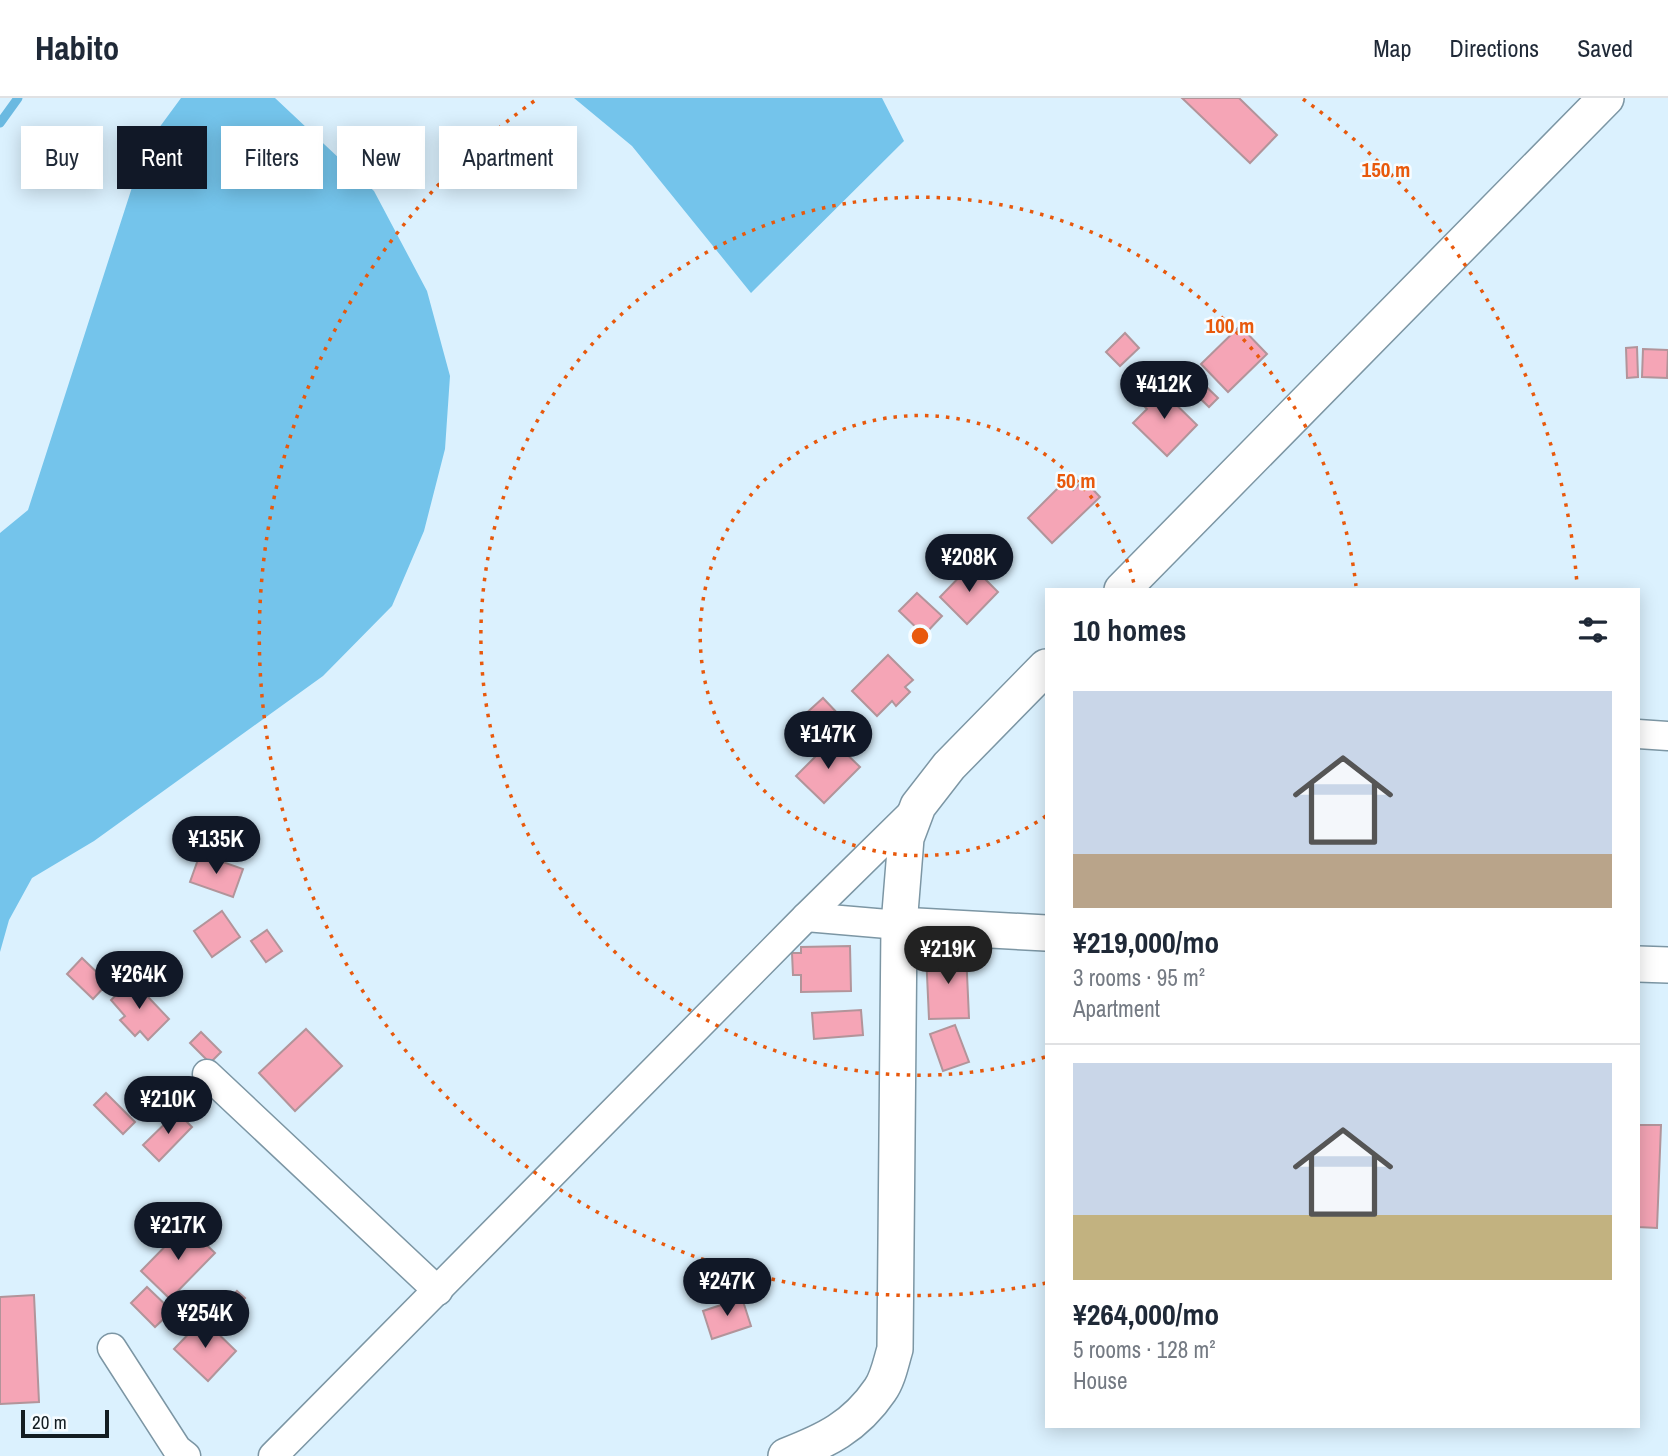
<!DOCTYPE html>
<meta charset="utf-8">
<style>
:root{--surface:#fff;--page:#f2f2f3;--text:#1f2937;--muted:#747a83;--line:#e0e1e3;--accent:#111827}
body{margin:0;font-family:"Archivo Narrow",sans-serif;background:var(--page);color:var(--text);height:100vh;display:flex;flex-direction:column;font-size:26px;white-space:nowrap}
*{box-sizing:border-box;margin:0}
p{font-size:23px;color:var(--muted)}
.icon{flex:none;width:38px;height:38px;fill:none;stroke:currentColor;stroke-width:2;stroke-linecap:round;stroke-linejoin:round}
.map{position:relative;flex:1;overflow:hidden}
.panel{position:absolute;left:1045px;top:490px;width:595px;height:840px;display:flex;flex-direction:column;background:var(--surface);border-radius:0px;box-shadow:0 4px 18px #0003}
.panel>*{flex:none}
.hud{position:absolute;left:21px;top:28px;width:665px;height:63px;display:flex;gap:14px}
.scale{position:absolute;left:21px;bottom:18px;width:88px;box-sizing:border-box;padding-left:7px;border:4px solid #131d22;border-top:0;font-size:19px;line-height:24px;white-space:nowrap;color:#131d22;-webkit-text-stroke:5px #f6fcff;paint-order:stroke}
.price{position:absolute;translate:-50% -60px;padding:0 16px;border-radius:24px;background:var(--accent);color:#fff;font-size:23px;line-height:46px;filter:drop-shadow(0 2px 4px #0008)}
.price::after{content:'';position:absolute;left:50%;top:42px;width:21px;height:16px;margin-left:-10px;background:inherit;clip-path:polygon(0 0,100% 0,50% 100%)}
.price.selected{background:#222;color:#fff}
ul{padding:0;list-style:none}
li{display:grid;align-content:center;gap:14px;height:371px;padding:0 28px}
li+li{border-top:2px solid var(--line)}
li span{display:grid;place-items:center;height:217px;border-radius:0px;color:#555}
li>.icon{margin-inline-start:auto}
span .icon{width:126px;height:126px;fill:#fffc;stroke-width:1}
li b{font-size:30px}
h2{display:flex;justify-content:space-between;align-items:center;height:84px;padding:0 28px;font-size:30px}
.pill{padding:0 24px;border-radius:0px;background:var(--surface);box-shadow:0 4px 18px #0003;font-size:24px;line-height:63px}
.pill.selected{background:var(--accent);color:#fff}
header{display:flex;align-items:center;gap:42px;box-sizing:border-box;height:98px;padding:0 35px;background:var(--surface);border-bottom:2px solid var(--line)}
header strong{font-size:33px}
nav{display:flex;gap:38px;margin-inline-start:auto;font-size:24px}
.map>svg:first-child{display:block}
</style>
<header>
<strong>Habito</strong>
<nav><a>Map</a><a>Directions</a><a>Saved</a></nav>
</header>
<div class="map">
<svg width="1668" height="1358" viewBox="0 0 1668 1358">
<rect width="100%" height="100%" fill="#dbf1fe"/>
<g fill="#74c4eb">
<path d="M181 0H275L374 93 427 193 450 278 445 351 424 433 392 508 323 578 94 743 32 780 9 822 0 854V435L28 412 145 49Z"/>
<path d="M574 0H882L904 43 751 195 632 48Z"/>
</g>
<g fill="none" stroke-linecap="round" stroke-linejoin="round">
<path stroke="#6ab9e1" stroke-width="9" d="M0 25 18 0"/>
</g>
<g fill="#f5a5b6" stroke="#b2949a" stroke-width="2">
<path d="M1182 0H1239L1277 37 1250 65Z"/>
<path d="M1240 228 1267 256 1228 294 1201 266Z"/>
<path d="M1125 235 1139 250 1120 268 1106 254Z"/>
<path d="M1637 249 1638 279 1627 280 1626 250Z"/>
<path d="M1643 251 1668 252 1667 280 1642 279Z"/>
<path d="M1192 275 1218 300 1209 309 1183 284Z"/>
<path d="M1156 287 1197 327 1167 358 1133 325 1147 311 1140 304Z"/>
<path d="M1084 382 1100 399 1052 445 1028 420 1065 383 1073 392Z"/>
<path d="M971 467 998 494 967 526 940 499Z"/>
<path d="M917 495 942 518 924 537 899 513Z"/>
<path d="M888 557 913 582 905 589 910 594 896 608 892 603 877 618 852 593Z"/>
<path d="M823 600 841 619 820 638 802 619Z"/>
<path d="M832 642 860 669 824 705 796 678Z"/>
<path d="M200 756 243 771 233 799 190 784Z"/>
<path d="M222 813 240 839 212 859 194 833Z"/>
<path d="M267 832 282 853 266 864 251 843Z"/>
<path d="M850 848 851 893 801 894V877H793L792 855H801V849Z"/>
<path d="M966 854 969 920 929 921 926 855Z"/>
<path d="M82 860 108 885 93 901 67 876Z"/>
<path d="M132 882 169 921 148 942 140 933 135 938 120 922 125 918 111 902Z"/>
<path d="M861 912 863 937 814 941 812 915Z"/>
<path d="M955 927 969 964 943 973 930 936Z"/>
<path d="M306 931 342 968 295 1013 259 975Z"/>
<path d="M201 934 221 954 210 965 190 945Z"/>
<path d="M106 995 135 1024 123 1036 94 1007Z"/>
<path d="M177 1014 192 1029 159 1063 143 1047Z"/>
<path d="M1638 1027H1661L1657 1130 1638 1129Z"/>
<path d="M186 1127 215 1155 170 1201 141 1173Z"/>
<path d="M147 1189 172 1213 155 1229 131 1205Z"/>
<path d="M237 1193 245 1200 228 1218 220 1211Z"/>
<path d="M34 1197 39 1304 0 1306V1199Z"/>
<path d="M742 1200 751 1228 712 1241 703 1213Z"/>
<path d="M203 1221 236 1253 208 1283 174 1251Z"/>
</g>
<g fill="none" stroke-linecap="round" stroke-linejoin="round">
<g stroke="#7c96a4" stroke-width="31">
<g id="minor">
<path d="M1638 636 1668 638"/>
<path d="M806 819 899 827"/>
<path d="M207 976 438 1193"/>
<path d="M112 1250 177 1351 186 1358"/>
<path d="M273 1358 806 819 917 710"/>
</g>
</g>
<g stroke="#7c96a4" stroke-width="38">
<g id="tertiary">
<path d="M1122 492 1606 0"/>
<path d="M899 827 1046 835"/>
<path d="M1638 866 1668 867"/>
<path d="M786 1358C825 1343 855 1329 880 1292 888 1281 891 1264 895 1251L899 827 906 740 918 708 949 668 1046 569"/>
</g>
</g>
<use href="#minor" stroke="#fff" stroke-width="28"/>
<use href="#tertiary" stroke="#fff" stroke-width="35"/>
</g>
<g fill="none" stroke="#e8590c" stroke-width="3.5" stroke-dasharray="3.5 7">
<path d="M1046 718A220 220 0 1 1 1135 490"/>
<path d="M1045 959A439 439 0 1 1 1356 488"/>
<path d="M1046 1185A659 659 0 0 1 537 1M1303 1A659 659 0 0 1 1577 486"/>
</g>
<circle cx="920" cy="538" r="10" fill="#e8590c" stroke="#f6fcff" stroke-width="3.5"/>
<g font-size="21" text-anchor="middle" font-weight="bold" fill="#e8590c" stroke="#f6fcff" stroke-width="5" stroke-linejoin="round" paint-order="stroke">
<text x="1386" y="79">150 m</text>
<text x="1230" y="235">100 m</text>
<text x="1076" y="390">50 m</text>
</g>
</svg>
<div class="scale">20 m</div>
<b class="price" style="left:1164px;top:323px">¥412K</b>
<b class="price" style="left:969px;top:496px">¥208K</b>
<b class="price" style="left:828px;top:673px">¥147K</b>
<b class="price" style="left:216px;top:778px">¥135K</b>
<b class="price selected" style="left:948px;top:888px">¥219K</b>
<b class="price" style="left:139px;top:913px">¥264K</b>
<b class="price" style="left:168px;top:1038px">¥210K</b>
<b class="price" style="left:178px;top:1164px">¥217K</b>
<b class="price" style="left:727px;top:1220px">¥247K</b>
<b class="price" style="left:205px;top:1252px">¥254K</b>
<div class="hud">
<a class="pill">Buy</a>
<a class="pill selected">Rent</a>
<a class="pill">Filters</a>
<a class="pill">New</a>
<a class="pill">Apartment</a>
</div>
<section class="panel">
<h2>10 homes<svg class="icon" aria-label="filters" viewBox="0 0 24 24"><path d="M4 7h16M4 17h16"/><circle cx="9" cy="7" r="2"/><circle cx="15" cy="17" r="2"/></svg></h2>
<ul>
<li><span style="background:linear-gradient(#c9d6e8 75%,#b9a48a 0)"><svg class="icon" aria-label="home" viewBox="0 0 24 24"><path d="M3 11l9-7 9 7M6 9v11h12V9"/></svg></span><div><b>¥219,000/mo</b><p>3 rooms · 95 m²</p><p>Apartment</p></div></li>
<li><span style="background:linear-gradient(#c9d6e8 70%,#c2b280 0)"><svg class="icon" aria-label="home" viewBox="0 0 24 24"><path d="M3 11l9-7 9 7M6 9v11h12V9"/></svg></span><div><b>¥264,000/mo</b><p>5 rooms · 128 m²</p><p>House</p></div></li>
</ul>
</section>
</div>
